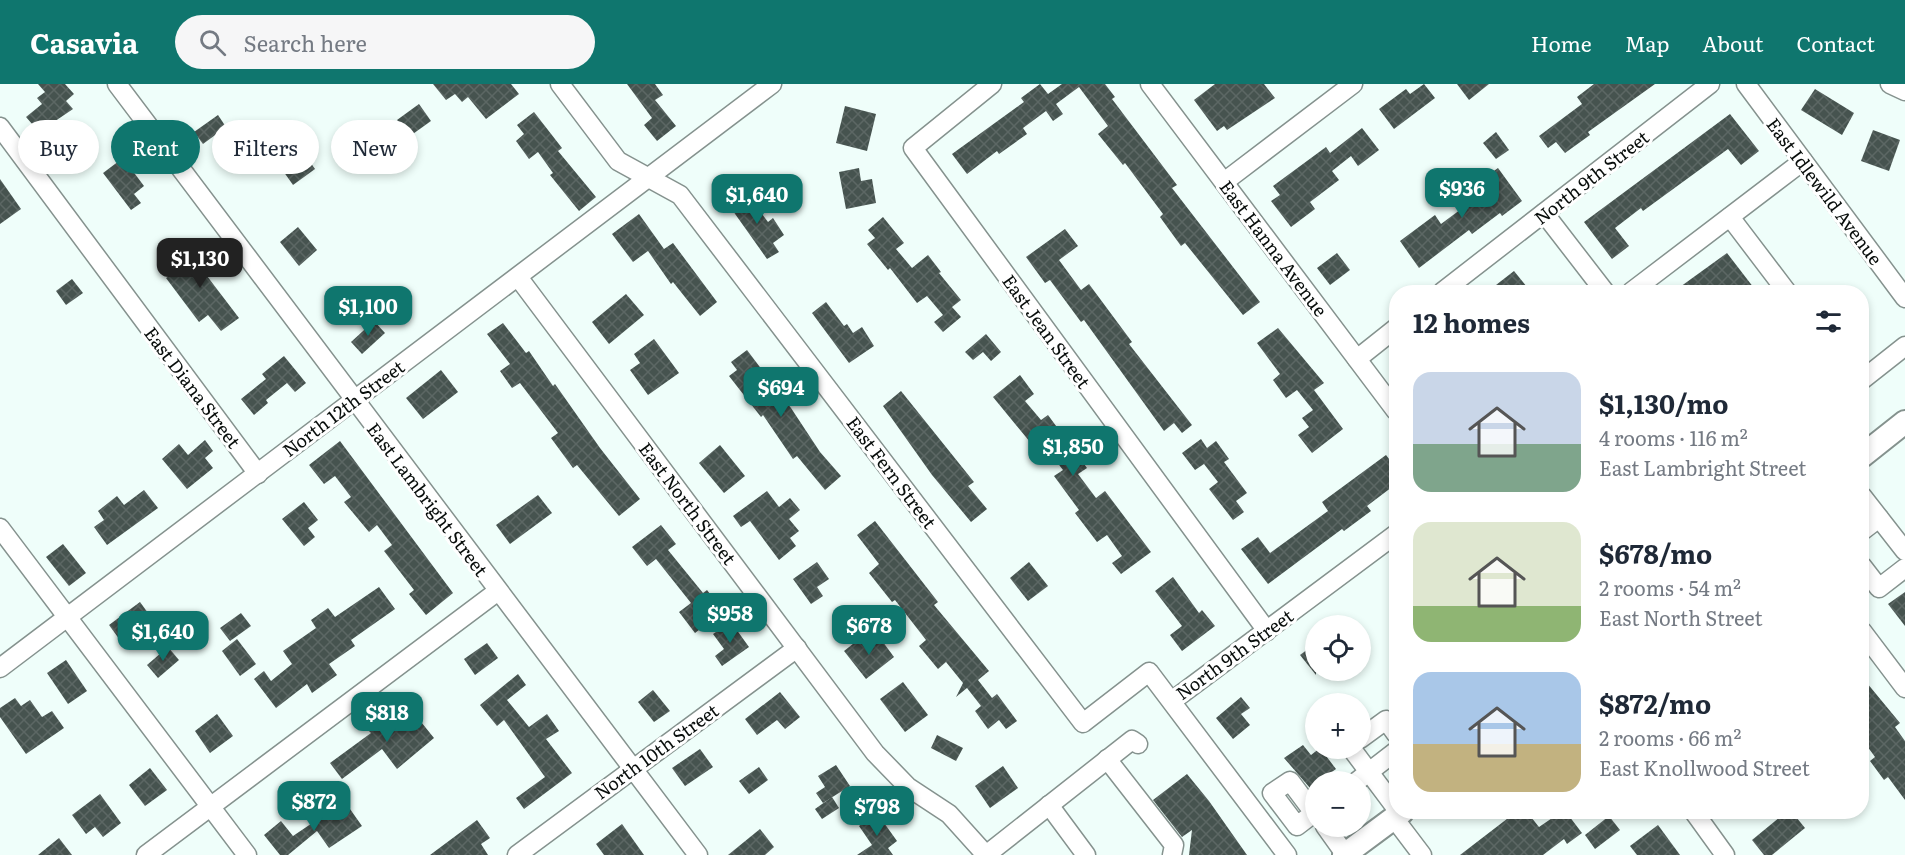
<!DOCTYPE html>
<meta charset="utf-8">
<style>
:root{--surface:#fff;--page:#f6f6f7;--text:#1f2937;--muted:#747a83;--accent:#0f766e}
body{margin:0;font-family:Literata,serif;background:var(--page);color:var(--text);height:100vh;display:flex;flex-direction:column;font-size:22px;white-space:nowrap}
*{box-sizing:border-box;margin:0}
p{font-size:20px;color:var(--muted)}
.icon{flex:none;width:33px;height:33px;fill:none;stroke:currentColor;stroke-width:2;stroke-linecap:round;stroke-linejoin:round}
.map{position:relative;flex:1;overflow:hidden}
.panel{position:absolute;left:1389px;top:201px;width:480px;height:534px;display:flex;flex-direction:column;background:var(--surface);border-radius:24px;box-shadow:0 3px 9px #0003}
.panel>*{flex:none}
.hud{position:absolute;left:18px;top:36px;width:570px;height:54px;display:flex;gap:12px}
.buttons{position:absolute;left:1305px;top:531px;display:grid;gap:12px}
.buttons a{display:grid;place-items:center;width:66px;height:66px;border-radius:50%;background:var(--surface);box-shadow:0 3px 9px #0003;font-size:30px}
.price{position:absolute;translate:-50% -51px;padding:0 14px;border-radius:12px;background:var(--accent);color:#fff;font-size:20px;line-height:39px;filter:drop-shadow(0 2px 3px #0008)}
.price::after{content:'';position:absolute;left:50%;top:36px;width:18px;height:14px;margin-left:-9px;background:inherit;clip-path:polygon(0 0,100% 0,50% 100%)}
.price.on{background:#222;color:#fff}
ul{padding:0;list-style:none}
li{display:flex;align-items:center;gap:18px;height:150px;padding:0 24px}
li span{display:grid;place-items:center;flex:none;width:168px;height:120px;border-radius:18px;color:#555}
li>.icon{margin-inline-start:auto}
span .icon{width:72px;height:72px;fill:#fffc;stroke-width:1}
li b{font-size:26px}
h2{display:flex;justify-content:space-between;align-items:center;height:72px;padding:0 24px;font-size:26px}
.tag{padding:0 21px;border-radius:27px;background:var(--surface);box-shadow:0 3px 9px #0003;font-size:21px;line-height:54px}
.tag.on{background:var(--accent);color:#fff}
header{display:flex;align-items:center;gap:36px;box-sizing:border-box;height:84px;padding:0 30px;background:var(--accent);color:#fff}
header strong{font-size:28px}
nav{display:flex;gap:33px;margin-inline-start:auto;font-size:21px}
.search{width:420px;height:54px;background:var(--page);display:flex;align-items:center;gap:15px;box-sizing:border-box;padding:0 21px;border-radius:33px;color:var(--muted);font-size:22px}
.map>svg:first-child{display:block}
</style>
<header>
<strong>Casavia</strong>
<div class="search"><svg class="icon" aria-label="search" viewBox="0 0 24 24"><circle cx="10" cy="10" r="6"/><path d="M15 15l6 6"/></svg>Search here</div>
<nav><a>Home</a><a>Map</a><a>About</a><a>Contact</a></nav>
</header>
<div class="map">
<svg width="1905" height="771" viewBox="0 0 1905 771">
<defs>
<pattern id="building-cross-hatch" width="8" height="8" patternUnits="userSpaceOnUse" patternTransform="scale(1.5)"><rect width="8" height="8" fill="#46534f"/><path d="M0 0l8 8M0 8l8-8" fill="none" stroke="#5c6764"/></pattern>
</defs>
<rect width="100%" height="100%" fill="#effefa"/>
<g fill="url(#building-cross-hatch)">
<path d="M38 0H65L74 10 66 17 73 25 39 48 26 33 42 20 37 14 45 8Z"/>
<path d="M433 0H511L519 10 486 35 468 13 462 18 455 10 446 16Z"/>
<path d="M627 0H655L663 11 655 16 676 42 657 57 644 41 652 34Z"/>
<path d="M1040 0 1048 10 1062 0H1105L1115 13 1112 15 1177 101 1172 104 1260 218 1243 231 1185 159 1181 162 1160 133 1163 130 1125 79 1123 81 1098 50 1108 42 1079 3 1056 20 1063 30 1053 37 1046 27 1023 44 1027 50 999 70 997 67 967 90 952 70 1024 18 1021 14Z"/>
<path d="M1215 0H1264L1275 14 1227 46 1224 42 1217 47 1194 16Z"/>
<path d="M1424 0 1435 14 1394 45 1379 25 1406 5 1410 10Z"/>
<path d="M1457 0H1489L1469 16Z"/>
<path d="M1594 0H1655L1588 48 1590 51 1565 69 1556 58 1548 64 1539 52 1582 20 1577 13Z"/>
<path d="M1815 5 1854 29 1842 51 1801 26Z"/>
<path d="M419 20 431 37 410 52 397 36Z"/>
<path d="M845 22 876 30 867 67 836 59Z"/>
<path d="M534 28 562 64 558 67 596 113 579 127 550 91 553 89 538 68 529 75 516 57 524 50 517 41Z"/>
<path d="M1730 30 1759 67 1741 81 1728 65 1643 127 1641 124 1615 144 1629 162 1612 175 1584 138Z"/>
<path d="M218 31 226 43 203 60 194 48Z"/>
<path d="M1362 44 1379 66 1358 82 1351 72 1332 87 1339 96 1310 118 1315 125 1291 143 1271 117 1280 111 1273 102 1326 63 1330 69Z"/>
<path d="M1873 46 1900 56 1889 87 1861 77Z"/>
<path d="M1496 48 1509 66 1496 75 1483 59Z"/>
<path d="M280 59 292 76 303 68 315 85 293 101 269 67Z"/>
<path d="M123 74 144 102 134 110 141 119 131 126 103 89Z"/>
<path d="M859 84 861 97 872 95 876 119 846 125 839 88Z"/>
<path d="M1498 84 1522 117 1502 132 1500 129 1472 150 1469 146 1419 184 1400 157 1435 131 1441 140 1484 108 1477 99Z"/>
<path d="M0 95 21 125 0 140Z"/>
<path d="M745 107 768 138 773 134 784 151 773 159 779 168 767 175 728 120Z"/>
<path d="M639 130 664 165 673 159 717 218 700 232 673 198 671 200 648 167 633 178 612 150Z"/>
<path d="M883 133 904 159 896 165 912 184 928 171 941 188 939 189 961 216 952 223 961 233 943 248 934 238 943 231 927 212 917 219 890 184 888 186 867 160 875 154 868 146Z"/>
<path d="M298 143 317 166 299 182 280 158Z"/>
<path d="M1065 145 1078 162 1059 176 1081 206 1089 200 1132 258 1129 260 1192 341 1182 349 1174 339 1164 347 1084 236 1081 238 1050 196 1045 199 1026 173Z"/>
<path d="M193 161 213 188 207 192 239 234 221 247 208 231 199 238 166 194 175 188 168 180Z"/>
<path d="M1337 169 1350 186 1330 201 1317 184Z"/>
<path d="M1727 169 1757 208H1673Z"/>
<path d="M1514 187 1531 208H1487Z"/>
<path d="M72 195 83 209 66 221 56 207Z"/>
<path d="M626 210 644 231 609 260 592 238Z"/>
<path d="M826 218 844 242 847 240 853 249 862 243 874 262 849 279 812 229Z"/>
<path d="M374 237 385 249 362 270 351 258Z"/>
<path d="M503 239 526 269 529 267 553 302 555 300 600 364 640 415 619 432 577 381 573 384 551 354 558 349 520 299 512 304 500 287 510 280 487 250Z"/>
<path d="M1278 244 1324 299 1314 306 1343 345 1312 369 1298 351 1309 343 1302 334 1313 326 1297 306 1286 314 1273 296 1280 290 1257 259Z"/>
<path d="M986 250 1001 268 991 277 983 268 973 276 965 268Z"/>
<path d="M654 255 679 289 648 311 630 286 640 279 634 270Z"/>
<path d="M747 266 791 324 820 368 841 392 825 406 797 372 793 375 763 331 761 333 729 292 737 286 731 278Z"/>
<path d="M284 272 306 299 295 308 287 299 266 316 268 319 254 331 241 315 266 295 262 290Z"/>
<path d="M441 286 458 308 423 335 406 314Z"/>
<path d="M1020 291 1034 310 1025 317 1041 336 1048 331 1087 384 1078 390 1096 414 1105 407 1151 468 1121 490 1112 479 1122 472 1107 451 1097 458 1075 429 1079 426 1054 392 1063 386 1046 364 1039 369 993 313Z"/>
<path d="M901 307 974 398 968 402 987 425 971 438 932 391 883 322Z"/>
<path d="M1201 355 1207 364 1216 357 1229 375 1224 378 1247 409 1236 417 1244 428 1233 436 1209 405 1218 398 1204 380 1195 386 1182 369Z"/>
<path d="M205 356 213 367 205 374 213 384 187 405 162 375 179 360 188 371Z"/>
<path d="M340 357 453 509 426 531 409 510 414 506 384 467 392 461 377 441 369 448 344 418 351 413 335 392 324 400 309 381Z"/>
<path d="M720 361 745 392 724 409 699 379Z"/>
<path d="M1386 371 1396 384V400L1367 422 1371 427 1344 447 1342 445 1268 500 1241 465 1258 453 1270 469 1328 427 1322 418Z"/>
<path d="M144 406 158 424 107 461 94 443 104 436 98 427 117 412 124 421Z"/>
<path d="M767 407 779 423 790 414 800 426 789 435 799 447 790 454 796 462 779 476 750 437 741 443 733 432Z"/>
<path d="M538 411 552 429 510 460 496 441Z"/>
<path d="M304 418 318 436 308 444 315 453 304 462 282 435Z"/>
<path d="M875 437 938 518 934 521 989 587 978 596 992 614 997 610 1017 637 1006 645 999 636 988 645 975 627 981 622 967 604 956 613 963 599 946 578 938 585 919 562 926 556 895 516 892 518 869 489 879 480 857 451Z"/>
<path d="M661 441 676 460 668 466 703 509 707 506 720 523 709 531 712 536 695 549 679 528 691 519 656 475 647 482 632 463Z"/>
<path d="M63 460 86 489 69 502 46 473Z"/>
<path d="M817 478 829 495 817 503 823 512 811 520 793 495Z"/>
<path d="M1029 478 1048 502 1028 517 1010 494Z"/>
<path d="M1173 493 1199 529 1202 526 1215 542 1182 567 1170 551 1182 542 1155 507Z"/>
<path d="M379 503 395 525 351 556 355 562 329 580 337 591 312 609 307 600 276 624 254 595 264 587 271 597 292 580 283 567 316 544 311 536 328 524 335 533Z"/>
<path d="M1905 508V542L1888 520Z"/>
<path d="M140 518 156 540 125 563 109 541Z"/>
<path d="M241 529 251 542 230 557 220 544Z"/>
<path d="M731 538 749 563 722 582 715 572 724 565 713 550Z"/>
<path d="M863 552 870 562 880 554 894 573 866 595 844 567Z"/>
<path d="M237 555 256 580 240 592 222 567Z"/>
<path d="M487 559 498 574 475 591 464 575Z"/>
<path d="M1316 559V591L1300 571Z"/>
<path d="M168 563 179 576 158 594 147 581Z"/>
<path d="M66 576 87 607 68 620 47 589Z"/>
<path d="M518 590 526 601 507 616 529 643 547 630 559 647 546 655 572 689 524 725 516 714 545 693 504 636 497 642 480 621Z"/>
<path d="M1862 593 1900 639 1895 643 1905 657V716L1888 693 1884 696 1870 677 1875 673 1862 655Z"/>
<path d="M903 598 928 631 905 648 880 615Z"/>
<path d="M653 606 670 627 654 638 638 618Z"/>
<path d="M780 608 800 633 785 645 777 636 757 651 745 635Z"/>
<path d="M1241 613 1250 624 1241 630 1250 641 1233 655 1216 634Z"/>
<path d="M15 614 21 622 30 616 42 633 52 627 64 644 26 670 0 633V624Z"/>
<path d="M409 623 434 654 397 685 382 665 342 695 330 679 371 649 367 645 387 630 392 636Z"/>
<path d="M217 630 233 652 210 669 195 647Z"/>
<path d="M937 651 963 664 956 677 931 664Z"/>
<path d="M1303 661 1311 671 1320 664 1336 685 1310 704 1284 674Z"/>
<path d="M700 665 713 683 685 702 672 684Z"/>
<path d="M836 681 850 702 823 719 816 709 825 703 818 692Z"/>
<path d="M1003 682 1018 704 990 724 975 702Z"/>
<path d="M759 683 768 696 749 710 739 697Z"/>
<path d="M150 684 167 706 145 722 129 701Z"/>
<path d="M1187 690 1209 717 1247 771H1189L1192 746 1182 753 1153 716Z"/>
<path d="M100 710 121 739 103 753 95 743 86 750 72 731Z"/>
<path d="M832 713 839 724 822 735 815 725Z"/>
<path d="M333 725 339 733 350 725 362 742 329 764 317 747 288 771H280L264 751 281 737 293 752Z"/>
<path d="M1516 728H1527L1539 743 1561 728H1566L1582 749 1567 760 1564 755 1543 771H1460Z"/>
<path d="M1786 728H1792L1805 744 1772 771H1764L1752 756Z"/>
<path d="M877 729 897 757 888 764 893 771H857L872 761 859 742Z"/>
<path d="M1609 732 1620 746 1595 765 1585 751Z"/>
<path d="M477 736 490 754 481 760 488 771H430Z"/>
<path d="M622 740 644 771H604L596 760Z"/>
<path d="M1658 741 1680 771H1637L1630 762Z"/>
<path d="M760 745 774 763 765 771H728Z"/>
<path d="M59 754 72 771H38Z"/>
</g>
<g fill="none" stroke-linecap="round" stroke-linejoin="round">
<g stroke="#85928e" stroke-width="21">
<g id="minor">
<path d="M117 0 698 771"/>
<path d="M560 0 618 77 680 111 1083 639 1149 588 1287 771"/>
<path d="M992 0 913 64 1267 547"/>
<path d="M1150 0 1396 327"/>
<path d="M1746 0 1905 214"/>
<path d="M1890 0 1905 7"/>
<path d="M0 43 258 390"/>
<path d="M1224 98 1353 0"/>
<path d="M1544 129 1605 208"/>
<path d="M1730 133 1787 208"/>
<path d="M518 193 875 669 908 703 949 730 986 771"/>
<path d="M1442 208 1710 0"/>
<path d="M1631 208 1803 77"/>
<path d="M1357 275 1396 244"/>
<path d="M1862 296 1905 262"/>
<path d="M1862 412 1905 467"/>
<path d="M0 444 247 771"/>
<path d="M1862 447 1879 434"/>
<path d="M1862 482 1879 504 1905 484"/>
<path d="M1862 547 1905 604"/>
<path d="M0 584 772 0"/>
<path d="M1172 617 1396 450"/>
<path d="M1360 655 1386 636 1396 650"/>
<path d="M1351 664 1396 724"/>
<path d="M1107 675 1174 761 1172 771"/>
<path d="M1356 698 1396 667"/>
<path d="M1049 721 1086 771"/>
<path d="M1316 728 1314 729 1297 742 1272 709 1290 697 1314 729 1316 730"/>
<path d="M1694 728 1725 771"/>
<path d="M1394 734 1422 771"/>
<path d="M1325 742 1345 770"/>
<path d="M146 771 498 507"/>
<path d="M517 771 797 564"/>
<path d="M986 771 1132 656 1138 660"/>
</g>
</g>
<g stroke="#85928e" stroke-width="26">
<g id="major">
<path d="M1862 372 1905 338"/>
<path d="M1344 771 1402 728"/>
</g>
</g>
<use href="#minor" stroke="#fff" stroke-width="18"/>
<use href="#major" stroke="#fff" stroke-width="22"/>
</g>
<g text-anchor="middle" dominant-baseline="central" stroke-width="6" stroke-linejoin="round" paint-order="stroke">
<g font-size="18" fill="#080d0b" stroke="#fff">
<text transform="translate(1591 93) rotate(-38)">North 9th Street</text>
<text transform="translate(1825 107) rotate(53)">East Idlewild Avenue</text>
<text transform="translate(1274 164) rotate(53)">East Hanna Avenue</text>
<text transform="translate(1047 247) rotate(54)">East Jean Street</text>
<text transform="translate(193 303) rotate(53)">East Diana Street</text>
<text transform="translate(343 324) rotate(-37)">North 12th Street</text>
<text transform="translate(892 388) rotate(53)">East Fern Street</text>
<text transform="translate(428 415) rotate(53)">East Lambright Street</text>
<text transform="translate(688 419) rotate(53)">East North Street</text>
<text transform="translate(1234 570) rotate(-36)">North 9th Street</text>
<text transform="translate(656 667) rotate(-36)">North 10th Street</text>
</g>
</g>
</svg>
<div class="buttons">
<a><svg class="icon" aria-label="locate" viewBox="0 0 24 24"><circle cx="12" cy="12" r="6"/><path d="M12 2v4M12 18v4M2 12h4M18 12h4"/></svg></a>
<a>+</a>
<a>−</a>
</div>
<b class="price" style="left:1462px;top:135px">$936</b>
<b class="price" style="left:757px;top:141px">$1,640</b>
<b class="price on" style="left:200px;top:205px">$1,130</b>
<b class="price" style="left:368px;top:253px">$1,100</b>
<b class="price" style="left:781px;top:334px">$694</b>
<b class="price" style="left:1073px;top:393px">$1,850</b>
<b class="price" style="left:730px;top:560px">$958</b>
<b class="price" style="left:869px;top:572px">$678</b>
<b class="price" style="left:163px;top:578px">$1,640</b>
<b class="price" style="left:387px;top:659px">$818</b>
<b class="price" style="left:314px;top:748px">$872</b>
<b class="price" style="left:877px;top:753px">$798</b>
<div class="hud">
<a class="tag">Buy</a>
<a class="tag on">Rent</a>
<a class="tag">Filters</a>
<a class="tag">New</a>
</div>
<section class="panel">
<h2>12 homes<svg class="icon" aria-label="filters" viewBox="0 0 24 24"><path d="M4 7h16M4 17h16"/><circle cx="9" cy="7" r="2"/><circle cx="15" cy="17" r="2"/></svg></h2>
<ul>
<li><span style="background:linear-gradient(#c9d6e8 60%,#7fa58c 0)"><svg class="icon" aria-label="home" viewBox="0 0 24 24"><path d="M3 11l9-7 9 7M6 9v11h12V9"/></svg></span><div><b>$1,130/mo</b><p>4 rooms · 116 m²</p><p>East Lambright Street</p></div></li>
<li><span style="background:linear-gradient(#dfe7d0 70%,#8fb573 0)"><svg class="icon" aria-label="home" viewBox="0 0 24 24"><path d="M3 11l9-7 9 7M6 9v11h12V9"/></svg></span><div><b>$678/mo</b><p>2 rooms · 54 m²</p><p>East North Street</p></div></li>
<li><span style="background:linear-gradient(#a9c7e8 60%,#c2b280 0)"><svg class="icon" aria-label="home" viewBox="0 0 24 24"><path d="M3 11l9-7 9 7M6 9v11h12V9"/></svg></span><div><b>$872/mo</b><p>2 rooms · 66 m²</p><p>East Knollwood Street</p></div></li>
</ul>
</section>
</div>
